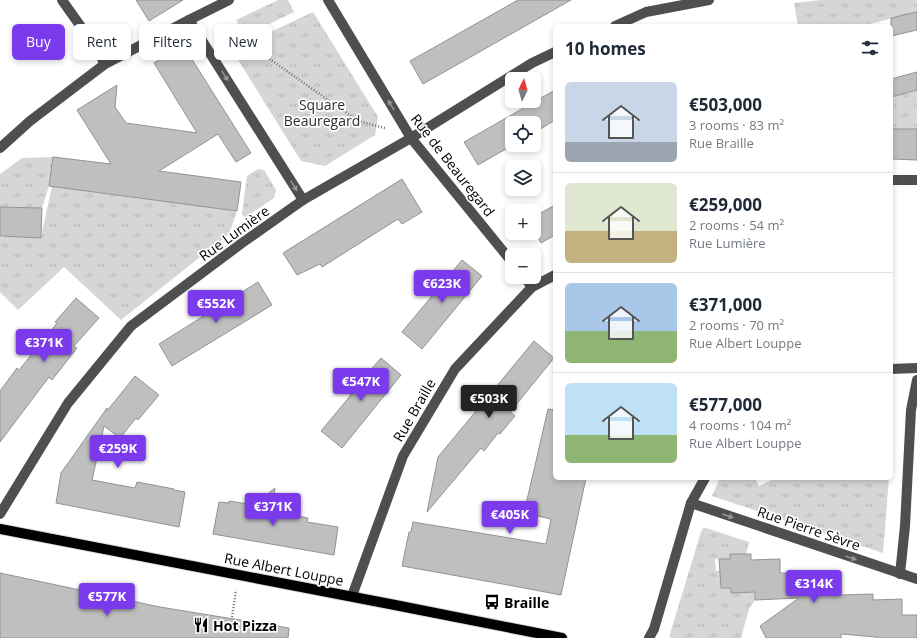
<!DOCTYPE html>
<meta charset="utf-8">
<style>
:root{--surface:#fff;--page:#f2f2f3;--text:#1f2937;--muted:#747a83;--line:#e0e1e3;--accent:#7c3aed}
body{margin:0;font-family:"Open Sans",sans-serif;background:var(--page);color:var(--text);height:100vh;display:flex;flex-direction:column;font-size:15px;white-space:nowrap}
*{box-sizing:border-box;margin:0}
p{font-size:13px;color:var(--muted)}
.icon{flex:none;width:22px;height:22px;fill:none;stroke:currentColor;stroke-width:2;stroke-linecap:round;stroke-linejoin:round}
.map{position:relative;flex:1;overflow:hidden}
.drawer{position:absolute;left:553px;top:24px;width:340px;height:456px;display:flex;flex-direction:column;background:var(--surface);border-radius:6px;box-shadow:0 2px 6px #0003}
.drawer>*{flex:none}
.hud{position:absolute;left:12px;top:24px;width:380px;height:36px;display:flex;gap:8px}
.needle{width:26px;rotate:5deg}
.controls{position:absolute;left:505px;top:72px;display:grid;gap:8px}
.controls a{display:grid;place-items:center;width:36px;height:36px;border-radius:6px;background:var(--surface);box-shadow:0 2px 6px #0003;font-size:20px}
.price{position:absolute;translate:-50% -34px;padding:0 9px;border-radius:4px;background:var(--accent);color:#fff;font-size:13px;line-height:26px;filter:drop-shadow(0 1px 2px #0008)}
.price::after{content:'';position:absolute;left:50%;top:24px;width:12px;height:9px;margin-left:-6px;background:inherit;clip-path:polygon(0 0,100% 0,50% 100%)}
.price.active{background:#222;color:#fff}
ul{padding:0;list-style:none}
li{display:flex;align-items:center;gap:12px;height:100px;padding:0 12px}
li+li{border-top:1px solid var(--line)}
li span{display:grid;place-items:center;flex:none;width:112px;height:80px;border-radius:6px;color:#555}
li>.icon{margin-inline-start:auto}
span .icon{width:48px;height:48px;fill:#fffc;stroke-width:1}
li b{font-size:17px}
h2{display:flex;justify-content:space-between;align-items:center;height:48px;padding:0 12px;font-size:17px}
.pill{padding:0 14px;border-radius:6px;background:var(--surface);box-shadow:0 2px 6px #0003;font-size:14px;line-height:36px}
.pill.active{background:var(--accent);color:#fff}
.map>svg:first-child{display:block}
</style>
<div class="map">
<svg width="917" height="638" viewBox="0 0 917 638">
<defs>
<pattern id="grass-tufts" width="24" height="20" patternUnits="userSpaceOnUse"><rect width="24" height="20" fill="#d6d6d6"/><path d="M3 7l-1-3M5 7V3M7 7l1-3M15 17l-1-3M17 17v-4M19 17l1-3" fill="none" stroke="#b6b6b6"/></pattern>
</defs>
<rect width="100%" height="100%" fill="#fff"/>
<g fill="url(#grass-tufts)">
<path d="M278 0H288L294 12 244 36 236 20Z"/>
<path d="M821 0H917V16L916 12 866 25V26H798L794 3Z"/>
<path d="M313 12 378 117 375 135 325 166 301 161 232 50Z"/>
<path d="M917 90V129H891V97Z"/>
<path d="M53 157 49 186 42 208 0 207V174L22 158Z"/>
<path d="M258 169 264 170 276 190 274 198 246 217 242 215V213L247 176Z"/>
<path d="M52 186 237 211 229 234 121 320 64 267 18 310 0 292V237H41Z"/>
<path d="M720 478H755L759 486 776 478H889L883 553 712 496Z"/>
<path d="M703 528H706L749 542 746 554 730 559H715L716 571H720L721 588H731V593L755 592V600L749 609 741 638H673L669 637 701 532Z"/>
</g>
<g fill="#bfbfbf" stroke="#939393">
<path d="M136 0H183L149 21Z"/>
<path d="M518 0H571L423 84 410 61Z"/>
<path d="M917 12V30L891 36V18Z"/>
<path d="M183 45 251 153 236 162 218 134 159 171 241 182 237 211 49 186 53 157 111 164 77 110 117 85 115 107 126 123 197 133 154 63Z"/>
<path d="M917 72V90L891 97V79Z"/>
<path d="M555 90V120L534 133V123H512V145H513L478 165 464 142Z"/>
<path d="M891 129H917V160L891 159Z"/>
<path d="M402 179 422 212 402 224 398 219 322 267 320 264 297 275 283 253Z"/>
<path d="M555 205V235L541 243 534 230V217Z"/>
<path d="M0 207 42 208 41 238 0 236Z"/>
<path d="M462 260 482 276 422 349 402 332Z"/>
<path d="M258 282 272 305 172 366 159 344Z"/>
<path d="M76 298 99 318 74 346 77 348 52 380 49 377 0 442V391L17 368 19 370 38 347 57 323 55 322Z"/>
<path d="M534 341 554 358 510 412 515 416 500 434 498 433 484 451 481 448 427 512 438 457Z"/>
<path d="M381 358 401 375 342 448 321 431 351 395 347 392 362 373 365 376Z"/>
<path d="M135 376 159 395 138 420 136 418 120 438 104 426 92 480 135 488 137 482 174 489V490L185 492 179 527 56 503 61 473 107 408V411Z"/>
<path d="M548 409 555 410V478H586L561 595 508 585 402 566 409 532H411L413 522 546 544 551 519 524 513Z"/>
<path d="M275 488 271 511 280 512V513L308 518 307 522 338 527 334 555 213 534 219 502 229 503V501L254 505Z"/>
<path d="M730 554H751V560L780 559V573H812V581L840 580 841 595 873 594V600L902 599V615H917V638H876V637L841 634V638H766L760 626 799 598 755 600V592L731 593V588H721L719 559H730Z"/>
<path d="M0 573 160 607 289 628 288 638H0Z"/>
</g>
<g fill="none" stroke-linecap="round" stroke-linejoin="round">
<g stroke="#dbdbdb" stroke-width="12">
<path id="major" d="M0 529 395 605 562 638"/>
</g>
<g stroke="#717171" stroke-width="2.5" stroke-dasharray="1 2" stroke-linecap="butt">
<path d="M249 38 254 48 358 121 385 128"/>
<path d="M232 617 236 590"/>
</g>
<g stroke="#4f4f4f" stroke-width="10">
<path d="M62 0 96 48 105 64"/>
<path d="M328 0 411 138 512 262"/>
<path d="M189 20 303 200"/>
<path d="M615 26 646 12 709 0"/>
<path d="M0 148 30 121 105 64 189 20 229 0"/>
<path d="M891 180H917"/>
<path d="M524 277 532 287"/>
<path d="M891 369 917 368"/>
<path d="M691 503 917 579"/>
<path d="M0 514 68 403 131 326 242 243 303 200 411 138 532 63 555 52"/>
<path d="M900 574 905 526 911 410 917 380"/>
<path d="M352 596 403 456 455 369 532 287 555 275"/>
<path d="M649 638 654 629 691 503 705 478"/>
</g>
<use href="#major" stroke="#000" stroke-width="10"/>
</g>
<defs><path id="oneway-solid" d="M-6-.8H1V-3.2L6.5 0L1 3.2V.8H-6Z"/></defs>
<g fill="#959595">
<use href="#oneway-solid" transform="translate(225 76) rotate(58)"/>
<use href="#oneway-solid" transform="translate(391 105) rotate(-121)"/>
<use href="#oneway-solid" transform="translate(294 186) rotate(58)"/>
<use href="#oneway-solid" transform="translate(728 516) rotate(19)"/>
<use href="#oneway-solid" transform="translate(851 558) rotate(19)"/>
</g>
<defs>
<g id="bus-bare" transform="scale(1.2)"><path d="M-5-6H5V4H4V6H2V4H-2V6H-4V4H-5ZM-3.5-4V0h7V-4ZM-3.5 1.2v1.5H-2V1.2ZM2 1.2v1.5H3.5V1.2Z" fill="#000" stroke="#fff" stroke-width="2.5" paint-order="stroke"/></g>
<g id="restaurant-bare" transform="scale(1.2)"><path d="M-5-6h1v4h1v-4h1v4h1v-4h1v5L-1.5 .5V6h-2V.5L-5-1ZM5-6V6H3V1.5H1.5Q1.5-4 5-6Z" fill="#000" stroke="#fff" stroke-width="2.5" paint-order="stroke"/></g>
</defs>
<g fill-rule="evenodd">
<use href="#bus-bare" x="492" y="602"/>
<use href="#restaurant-bare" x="201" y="625"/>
</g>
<g text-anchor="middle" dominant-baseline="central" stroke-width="3.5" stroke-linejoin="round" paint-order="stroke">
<g font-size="14" fill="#2d2d2d" stroke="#fff">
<text x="322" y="104">Square<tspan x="322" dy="16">Beauregard</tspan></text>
</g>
<g font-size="14" fill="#000" stroke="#fff">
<text transform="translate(453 165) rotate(52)">Rue de Beauregard</text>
<text transform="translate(234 233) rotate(-36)">Rue Lumière</text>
<text transform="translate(414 410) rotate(-60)">Rue Braille</text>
<text transform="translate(809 528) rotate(19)">Rue Pierre Sèvre</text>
<text transform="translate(284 569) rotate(11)">Rue Albert Louppe</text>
</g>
<g font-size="14" font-weight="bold" fill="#000" stroke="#fff" text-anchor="start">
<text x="504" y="602">Braille</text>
<text x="213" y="625">Hot Pizza</text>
</g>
</g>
</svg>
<div class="controls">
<a><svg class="needle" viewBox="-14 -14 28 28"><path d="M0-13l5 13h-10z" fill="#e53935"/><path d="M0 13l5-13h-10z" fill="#747a83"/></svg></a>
<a><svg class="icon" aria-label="locate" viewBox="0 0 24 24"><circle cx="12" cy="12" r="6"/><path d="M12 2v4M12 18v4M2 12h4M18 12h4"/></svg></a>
<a><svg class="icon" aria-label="layers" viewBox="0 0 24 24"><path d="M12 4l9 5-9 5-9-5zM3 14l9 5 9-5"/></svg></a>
<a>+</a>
<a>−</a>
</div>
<b class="price" style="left:442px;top:304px">€623K</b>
<b class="price" style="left:216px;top:324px">€552K</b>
<b class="price" style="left:44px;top:363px">€371K</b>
<b class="price" style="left:361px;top:402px">€547K</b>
<b class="price active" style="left:489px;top:419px">€503K</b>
<b class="price" style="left:118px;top:469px">€259K</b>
<b class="price" style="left:273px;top:527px">€371K</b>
<b class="price" style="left:510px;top:535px">€405K</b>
<b class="price" style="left:814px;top:604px">€314K</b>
<b class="price" style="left:107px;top:617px">€577K</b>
<div class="hud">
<a class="pill active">Buy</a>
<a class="pill">Rent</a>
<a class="pill">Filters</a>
<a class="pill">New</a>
</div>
<section class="drawer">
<h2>10 homes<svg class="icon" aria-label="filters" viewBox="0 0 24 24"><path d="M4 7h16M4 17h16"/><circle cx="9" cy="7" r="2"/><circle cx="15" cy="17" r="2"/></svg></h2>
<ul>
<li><span style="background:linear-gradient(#c9d6e8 75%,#9aa5b1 0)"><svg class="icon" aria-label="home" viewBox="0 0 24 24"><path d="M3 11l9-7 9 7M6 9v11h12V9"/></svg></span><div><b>€503,000</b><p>3 rooms · 83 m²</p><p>Rue Braille</p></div></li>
<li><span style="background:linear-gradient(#dfe7d0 60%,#c2b280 0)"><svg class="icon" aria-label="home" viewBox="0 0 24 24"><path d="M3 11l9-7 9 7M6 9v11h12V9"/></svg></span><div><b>€259,000</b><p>2 rooms · 54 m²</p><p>Rue Lumière</p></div></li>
<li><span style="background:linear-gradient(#a9c7e8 60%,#8fb573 0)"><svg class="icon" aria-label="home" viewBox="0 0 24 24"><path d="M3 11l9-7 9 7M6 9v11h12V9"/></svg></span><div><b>€371,000</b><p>2 rooms · 70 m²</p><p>Rue Albert Louppe</p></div></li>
<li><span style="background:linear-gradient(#bfe0f5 65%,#8fb573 0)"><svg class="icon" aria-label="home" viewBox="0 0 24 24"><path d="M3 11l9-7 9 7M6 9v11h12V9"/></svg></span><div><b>€577,000</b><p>4 rooms · 104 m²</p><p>Rue Albert Louppe</p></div></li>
</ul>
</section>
</div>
